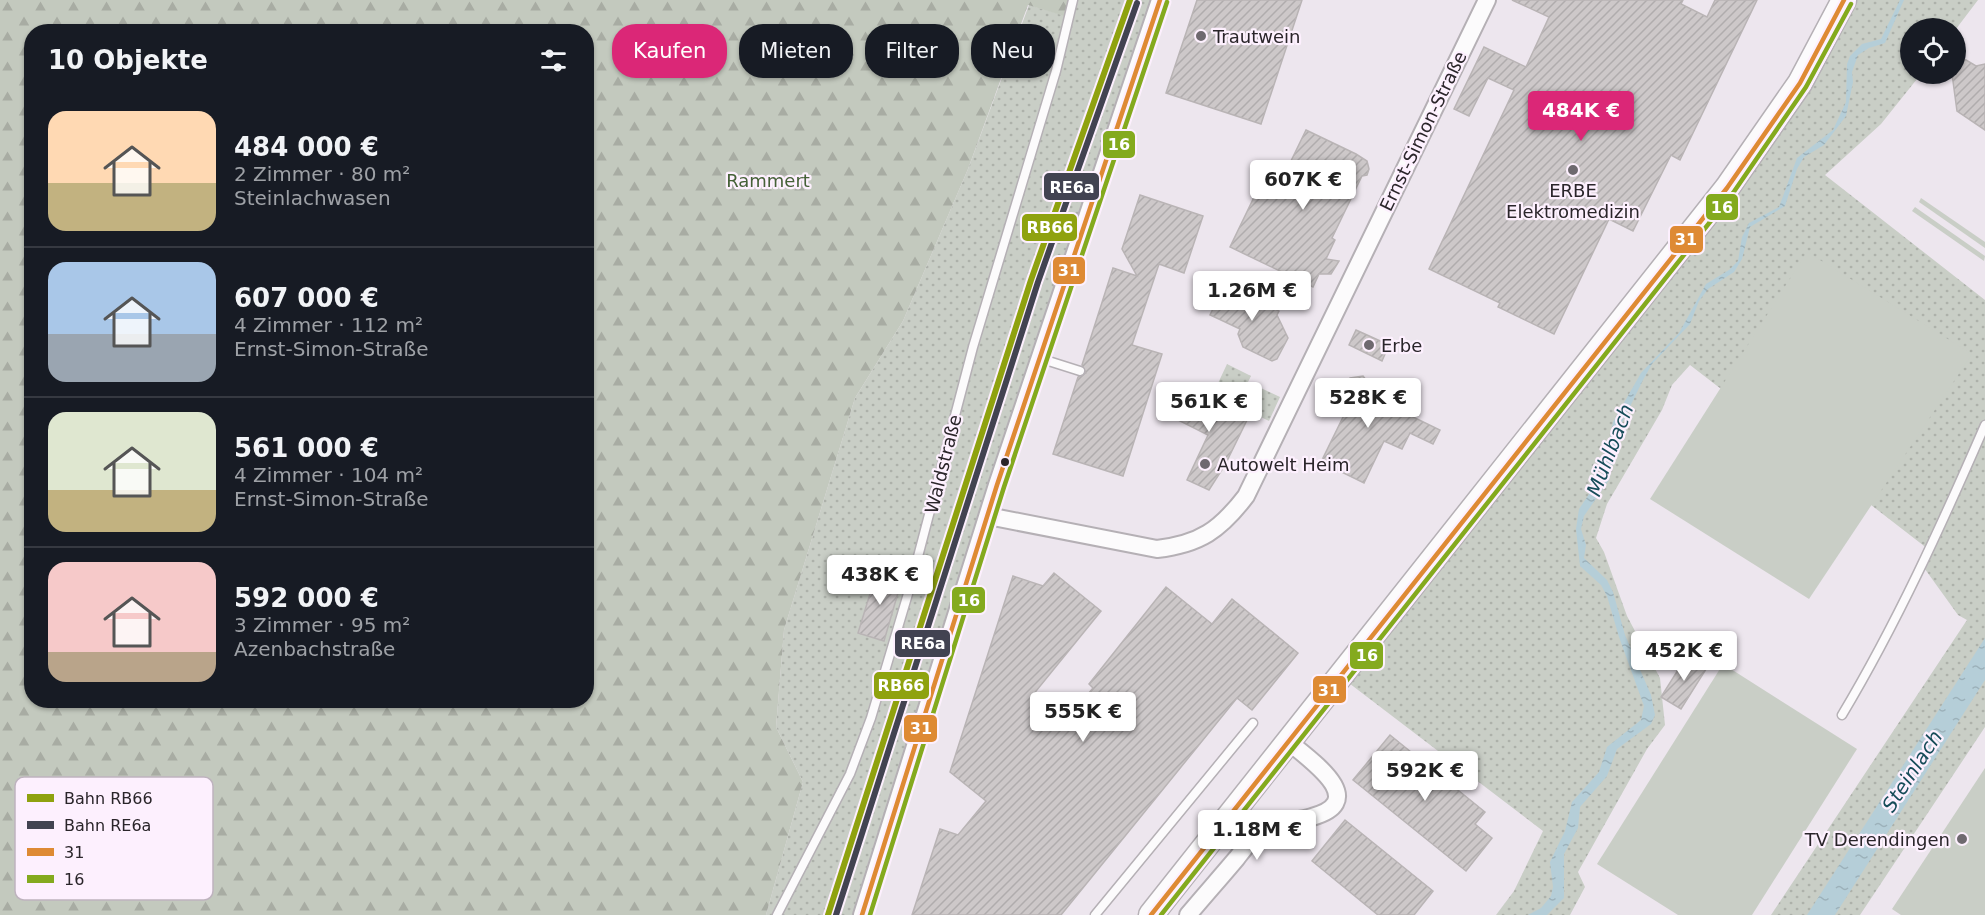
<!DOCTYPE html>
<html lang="de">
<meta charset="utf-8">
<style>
:root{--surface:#171b24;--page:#20242c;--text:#f1f3f6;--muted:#9ea1a6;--line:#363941;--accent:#db2777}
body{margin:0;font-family:"DejaVu Sans",sans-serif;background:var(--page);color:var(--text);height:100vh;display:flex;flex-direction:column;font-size:22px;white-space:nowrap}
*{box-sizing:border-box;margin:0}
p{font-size:20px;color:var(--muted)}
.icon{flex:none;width:33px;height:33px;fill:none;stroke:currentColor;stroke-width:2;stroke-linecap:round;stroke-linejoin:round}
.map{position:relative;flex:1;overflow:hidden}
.side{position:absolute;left:24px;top:24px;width:570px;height:684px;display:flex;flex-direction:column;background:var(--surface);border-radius:24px;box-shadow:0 2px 4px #0004}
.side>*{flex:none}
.banner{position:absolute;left:612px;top:24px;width:570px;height:54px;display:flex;gap:12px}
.fabs{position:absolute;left:1900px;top:18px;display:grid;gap:12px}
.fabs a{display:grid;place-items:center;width:66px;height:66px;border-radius:50%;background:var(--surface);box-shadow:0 2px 4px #0004;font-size:30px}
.price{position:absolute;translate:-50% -51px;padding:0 14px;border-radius:6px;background:#fff;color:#222;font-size:20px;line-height:39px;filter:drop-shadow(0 2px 3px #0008)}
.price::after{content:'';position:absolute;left:50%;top:36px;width:18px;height:14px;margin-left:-9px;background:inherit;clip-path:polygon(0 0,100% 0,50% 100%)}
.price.current{background:var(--accent);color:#fff}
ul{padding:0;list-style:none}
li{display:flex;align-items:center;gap:18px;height:150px;padding:0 24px}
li+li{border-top:2px solid var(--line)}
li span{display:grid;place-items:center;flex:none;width:168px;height:120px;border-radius:18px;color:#555}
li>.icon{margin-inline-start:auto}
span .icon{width:72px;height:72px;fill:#fffc;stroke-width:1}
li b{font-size:26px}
h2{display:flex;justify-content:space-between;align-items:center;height:72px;padding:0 24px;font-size:26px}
.pill{padding:0 21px;border-radius:24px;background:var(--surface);box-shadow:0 2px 4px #0004;font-size:21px;line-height:54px}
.pill.current{background:var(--accent);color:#fff}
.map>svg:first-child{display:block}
</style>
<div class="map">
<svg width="1985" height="915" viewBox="0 0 1985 915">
<defs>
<pattern id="green-dots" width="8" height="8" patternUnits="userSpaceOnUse" patternTransform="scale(1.5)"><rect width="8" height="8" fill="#c9cec6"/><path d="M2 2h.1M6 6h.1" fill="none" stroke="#adb1aa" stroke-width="1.8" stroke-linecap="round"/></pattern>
<pattern id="forest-firs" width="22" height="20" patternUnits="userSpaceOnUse" patternTransform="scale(1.5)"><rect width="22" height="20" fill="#c3c9be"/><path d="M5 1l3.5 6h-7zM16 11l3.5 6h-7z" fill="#a8aca3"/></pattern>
<pattern id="water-ripples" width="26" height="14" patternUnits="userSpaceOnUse" patternTransform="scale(1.5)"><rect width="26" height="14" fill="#b5ced8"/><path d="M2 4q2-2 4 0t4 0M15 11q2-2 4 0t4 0" fill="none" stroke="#9cb1ba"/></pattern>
<pattern id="building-hatch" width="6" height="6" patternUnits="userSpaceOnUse" patternTransform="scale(1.5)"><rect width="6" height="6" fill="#cdc8c9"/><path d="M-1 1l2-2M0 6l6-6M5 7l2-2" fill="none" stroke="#b0acad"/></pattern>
</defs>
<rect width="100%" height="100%" fill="#ede6ee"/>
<g fill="url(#green-dots)">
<path d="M1073 0H1160L862 915H766L803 782 776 727 784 630 855 398 903 321 968 169 1029 5 1070 17Z"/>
<path d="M1844 0H1978L1956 29 1911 28V74H1921L1881 124 1825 175 1985 300V727L1860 915H1771L1967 620 1958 615 1922 565 1928 549 1690 365 1672 385 1662 410 1607 504 1596 538 1604 552 1627 616 1660 678 1665 725 1647 749 1578 872 1585 887 1570 915H1496L1514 891 1543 831 1341 677 1654 282Z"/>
<path d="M1227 364 1251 376 1248 382 1280 397 1269 421 1213 394Z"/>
</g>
<path fill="url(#forest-firs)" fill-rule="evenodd" d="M0 0H1073L1071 18 1028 5 968 169 903 321 855 398 784 630 776 727 803 782 766 915H0ZM32 32H586V700H32Z"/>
<g fill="#c9cec6">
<path d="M1921 198 1985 242V248L1919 202Z"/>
<path d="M1915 207 1985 256 1984 261 1912 211Z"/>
<path d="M1807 252 1972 354 1809 599 1650 499Z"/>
<path d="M1723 664 1857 749 1752 915H1678L1597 864Z"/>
<path d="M1985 768V915H1901L1892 909Z"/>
</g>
<g fill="url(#water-ripples)">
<path d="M1900 0H1904L1885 43 1869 48 1858 55 1852 72 1853 82 1846 116 1824 145 1804 157 1797 169 1785 206 1750 227 1742 259 1734 272 1708 289 1699 301 1690 324 1652 364 1643 380 1622 423 1609 480 1584 516 1581 529 1586 545 1584 558 1607 580 1613 592 1625 635 1651 695 1655 715 1651 724 1617 749 1607 776 1580 807 1578 828 1564 854V898L1547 915H1528L1541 908 1551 896 1553 887 1550 862 1565 831 1572 802 1599 772 1607 747 1641 720 1644 706 1619 637 1607 596 1601 585 1580 566 1576 529 1579 509 1602 475 1613 422 1641 373 1679 333 1706 284 1729 270 1738 261 1742 237 1749 223 1779 207 1797 158 1833 130 1846 102 1847 64 1850 56 1862 44 1881 39Z"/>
<path d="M1985 638V680L1835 915H1807Z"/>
</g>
<g fill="url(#building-hatch)" stroke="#b9b4b5" stroke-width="1.5">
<path d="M1197 0H1302L1261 124 1166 93Z"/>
<path d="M1512 0H1683L1681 4 1707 17 1715 0H1757L1680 160 1671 155 1633 231 1609 219 1554 334 1498 307 1500 303 1429 269 1514 90 1488 78 1469 116 1454 109 1484 47 1526 67 1549 17Z"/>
<path d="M1956 54 1976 66 1985 64V130L1957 111 1952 74H1956Z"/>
<path d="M1306 130 1356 154 1367 161 1369 169 1367 175 1362 176 1332 238 1335 240 1326 259 1339 261 1331 274H1319L1313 287 1230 247 1257 191 1273 198Z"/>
<path d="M1140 195 1203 216 1184 273 1159 264 1132 345 1162 354 1123 476 1053 454 1078 377 1086 373 1082 365 1113 268 1137 276 1122 249Z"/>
<path d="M1225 284 1279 311 1277 315 1288 338 1277 359 1272 361 1243 347 1238 334 1240 329 1210 315Z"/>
<path d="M1356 330 1389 345 1382 361 1349 345Z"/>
<path d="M1363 376 1370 385 1372 397 1440 430 1433 444 1410 433 1402 449 1384 441 1364 483 1321 462 1344 415 1334 402 1330 385 1341 387 1350 378Z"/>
<path d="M1182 386 1248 418 1225 465 1209 490 1187 480 1208 435 1168 415Z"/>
<path d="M877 571 902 579 884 641 858 633Z"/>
<path d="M1054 573 1101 611 1032 696 1075 710 1093 688 1089 684 1166 587 1212 624 1232 599 1298 653 1252 710 1237 698 1061 915H912L940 829 958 835 986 801 950 772 1013 576 1043 586Z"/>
<path d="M1688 654 1708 666 1681 709 1661 697Z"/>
<path d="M1390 735 1485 812 1475 824 1492 838 1466 871 1353 780Z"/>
<path d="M1345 820 1433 891 1414 915H1378L1312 861Z"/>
</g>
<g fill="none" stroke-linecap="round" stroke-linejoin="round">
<g stroke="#b5b0b5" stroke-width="11">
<g id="lane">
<path d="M1039 358 1080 371"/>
<path d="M1842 715C1897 623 1942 524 1985 425"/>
<path d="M777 915 850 774 871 718 910 587 973 347 1056 71 1073 0"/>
<path d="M1095 915 1253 723"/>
</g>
</g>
<g stroke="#b5b0b5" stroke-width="20">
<g id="street">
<path d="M988 516 1157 549C1200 544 1220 530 1246 496L1487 0"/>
<path d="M862 915 997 485 1160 0"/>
<path d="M1188 915C1204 896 1220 878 1236 859 1243 850 1251 839 1260 832 1276 820 1293 823 1312 817 1371 801 1310 760 1289 742"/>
</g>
</g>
<g stroke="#b5b0b5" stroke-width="27">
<path id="secondary" d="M1151 915 1727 188 1800 83 1844 0"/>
</g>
<use href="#lane" stroke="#fcfbfc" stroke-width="8"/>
<use href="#street" stroke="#fcfbfc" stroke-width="16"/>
<use href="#secondary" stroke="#fcfbfc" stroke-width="24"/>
<g stroke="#fdf0fe" stroke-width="9">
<g id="bus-1">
<path d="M862 915 997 485 1160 0"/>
<path d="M1151 915 1727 188 1800 83 1844 0"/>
</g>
</g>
<g stroke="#fdf0fe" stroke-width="9">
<g id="bus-2">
<path d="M870 915 1004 487 1167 2"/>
<path d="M1161 915 1733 193 1806 87 1851 4"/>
</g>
</g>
<use href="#bus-1" stroke="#de8a34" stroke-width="4.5"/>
<use href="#bus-2" stroke="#84aa1e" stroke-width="4.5"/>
<g stroke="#fdf0fe" stroke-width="10">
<path id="rail-1" d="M828 915 1031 280 1130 0"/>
</g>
<g stroke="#fdf0fe" stroke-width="10">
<path id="rail-2" d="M836 915 1038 282 1137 3"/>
</g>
<use href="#rail-1" stroke="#8fa20f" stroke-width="6"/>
<use href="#rail-2" stroke="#424351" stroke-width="6"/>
</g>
<g fill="#6e696f" stroke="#fdf0fe" stroke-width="2">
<circle cx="1201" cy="36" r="6"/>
<circle cx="1573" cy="170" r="6"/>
<circle cx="1369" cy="345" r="6"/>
<circle cx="1205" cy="464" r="6"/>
<circle cx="1962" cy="839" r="6"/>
</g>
<circle fill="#2a252a" stroke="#fdf0fe" stroke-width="2" cx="1005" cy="462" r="5"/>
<g text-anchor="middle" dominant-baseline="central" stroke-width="4.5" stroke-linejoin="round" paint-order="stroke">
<g font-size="18" fill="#2a252a" stroke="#fdf0fe" text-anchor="start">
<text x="1213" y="36">Trautwein</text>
<text x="1573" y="190" text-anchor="middle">ERBE<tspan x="1573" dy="21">Elektromedizin</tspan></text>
<text x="1381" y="345">Erbe</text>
<text x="1217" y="464">Autowelt Heim</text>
<text x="1950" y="839" text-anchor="end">TV Derendingen</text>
</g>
<g font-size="18" fill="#2a252a" stroke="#fdf0fe">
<text transform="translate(1423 131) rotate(-64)">Ernst-Simon-Straße</text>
<text transform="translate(943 464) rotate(-76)">Waldstraße</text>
</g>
<g font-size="18" fill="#456137" stroke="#fdf0fe">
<text x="768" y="180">Rammert</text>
</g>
<g font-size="20" font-style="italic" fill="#164c59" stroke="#fdf0fe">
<text transform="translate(1610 450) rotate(-69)">Mühlbach</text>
<text transform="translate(1912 771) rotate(-57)">Steinlach</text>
</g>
</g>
<rect x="15" y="777" width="198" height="123" rx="9" fill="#fdf0fe" stroke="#beb3be" stroke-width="1.5"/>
<rect x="27" y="794" width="27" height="8" fill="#8fa20f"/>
<rect x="27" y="821" width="27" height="8" fill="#424351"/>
<rect x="27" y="848" width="27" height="8" fill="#de8a34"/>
<rect x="27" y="875" width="27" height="8" fill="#84aa1e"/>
<g font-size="16" fill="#2a252a">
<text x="64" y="804">Bahn RB66</text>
<text x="64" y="831">Bahn RE6a</text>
<text x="64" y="858">31</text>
<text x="64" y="885">16</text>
</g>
<g stroke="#fdf0fe" stroke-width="2">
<rect x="1102" y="130" width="34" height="29" rx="6" fill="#84aa1e"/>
<rect x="1043" y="172" width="57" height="29" rx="6" fill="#424351"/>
<rect x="1705" y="193" width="34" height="28" rx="6" fill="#84aa1e"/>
<rect x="1021" y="213" width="57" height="29" rx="6" fill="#8fa20f"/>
<rect x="1669" y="225" width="35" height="29" rx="6" fill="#de8a34"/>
<rect x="1052" y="256" width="34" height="29" rx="6" fill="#de8a34"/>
<rect x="951" y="586" width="35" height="28" rx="6" fill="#84aa1e"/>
<rect x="894" y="629" width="57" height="29" rx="6" fill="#424351"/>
<rect x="1349" y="641" width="35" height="29" rx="6" fill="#84aa1e"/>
<rect x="873" y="671" width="57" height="29" rx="6" fill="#8fa20f"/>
<rect x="1312" y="675" width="35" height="29" rx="6" fill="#de8a34"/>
<rect x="903" y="714" width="35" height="29" rx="6" fill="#de8a34"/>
</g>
<g font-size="16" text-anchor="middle" font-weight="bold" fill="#fff">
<text x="1119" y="150">16</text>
<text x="1072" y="193">RE6a</text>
<text x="1722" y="213">16</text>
<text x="1050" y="233">RB66</text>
<text x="1686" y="245">31</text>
<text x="1069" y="276">31</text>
<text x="969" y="606">16</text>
<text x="923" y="649">RE6a</text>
<text x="1367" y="661">16</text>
<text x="901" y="691">RB66</text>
<text x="1329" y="696">31</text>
<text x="921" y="734">31</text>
</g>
</svg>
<div class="fabs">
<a><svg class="icon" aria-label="locate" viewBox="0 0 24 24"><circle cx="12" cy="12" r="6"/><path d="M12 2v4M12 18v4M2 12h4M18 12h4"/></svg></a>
</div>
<b class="price current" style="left:1581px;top:142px">484K €</b>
<b class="price" style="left:1303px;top:211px">607K €</b>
<b class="price" style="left:1252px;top:322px">1.26M €</b>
<b class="price" style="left:1368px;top:429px">528K €</b>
<b class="price" style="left:1209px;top:433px">561K €</b>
<b class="price" style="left:880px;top:606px">438K €</b>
<b class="price" style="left:1684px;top:682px">452K €</b>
<b class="price" style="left:1083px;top:743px">555K €</b>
<b class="price" style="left:1425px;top:802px">592K €</b>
<b class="price" style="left:1257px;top:861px">1.18M €</b>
<div class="banner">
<a class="pill current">Kaufen</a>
<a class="pill">Mieten</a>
<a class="pill">Filter</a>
<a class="pill">Neu</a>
</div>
<section class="side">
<h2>10 Objekte<svg class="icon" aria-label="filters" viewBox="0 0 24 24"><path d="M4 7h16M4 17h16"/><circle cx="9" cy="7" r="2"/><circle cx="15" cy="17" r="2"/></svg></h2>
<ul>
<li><span style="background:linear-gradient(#ffd9b3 60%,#c2b280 0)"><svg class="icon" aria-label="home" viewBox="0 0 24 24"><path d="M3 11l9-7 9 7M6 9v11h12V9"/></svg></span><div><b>484 000 €</b><p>2 Zimmer · 80 m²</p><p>Steinlachwasen</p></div></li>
<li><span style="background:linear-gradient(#a9c7e8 60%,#9aa5b1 0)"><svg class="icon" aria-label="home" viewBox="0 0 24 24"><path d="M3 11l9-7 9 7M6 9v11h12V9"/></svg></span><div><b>607 000 €</b><p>4 Zimmer · 112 m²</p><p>Ernst-Simon-Straße</p></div></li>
<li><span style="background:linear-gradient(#dfe7d0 65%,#c2b280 0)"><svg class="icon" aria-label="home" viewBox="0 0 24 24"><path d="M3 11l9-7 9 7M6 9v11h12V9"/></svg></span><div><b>561 000 €</b><p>4 Zimmer · 104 m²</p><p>Ernst-Simon-Straße</p></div></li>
<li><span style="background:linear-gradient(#f6c9c9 75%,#b9a48a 0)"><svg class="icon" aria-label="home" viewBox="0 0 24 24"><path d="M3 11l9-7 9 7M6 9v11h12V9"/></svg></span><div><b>592 000 €</b><p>3 Zimmer · 95 m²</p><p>Azenbachstraße</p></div></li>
</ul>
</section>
</div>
